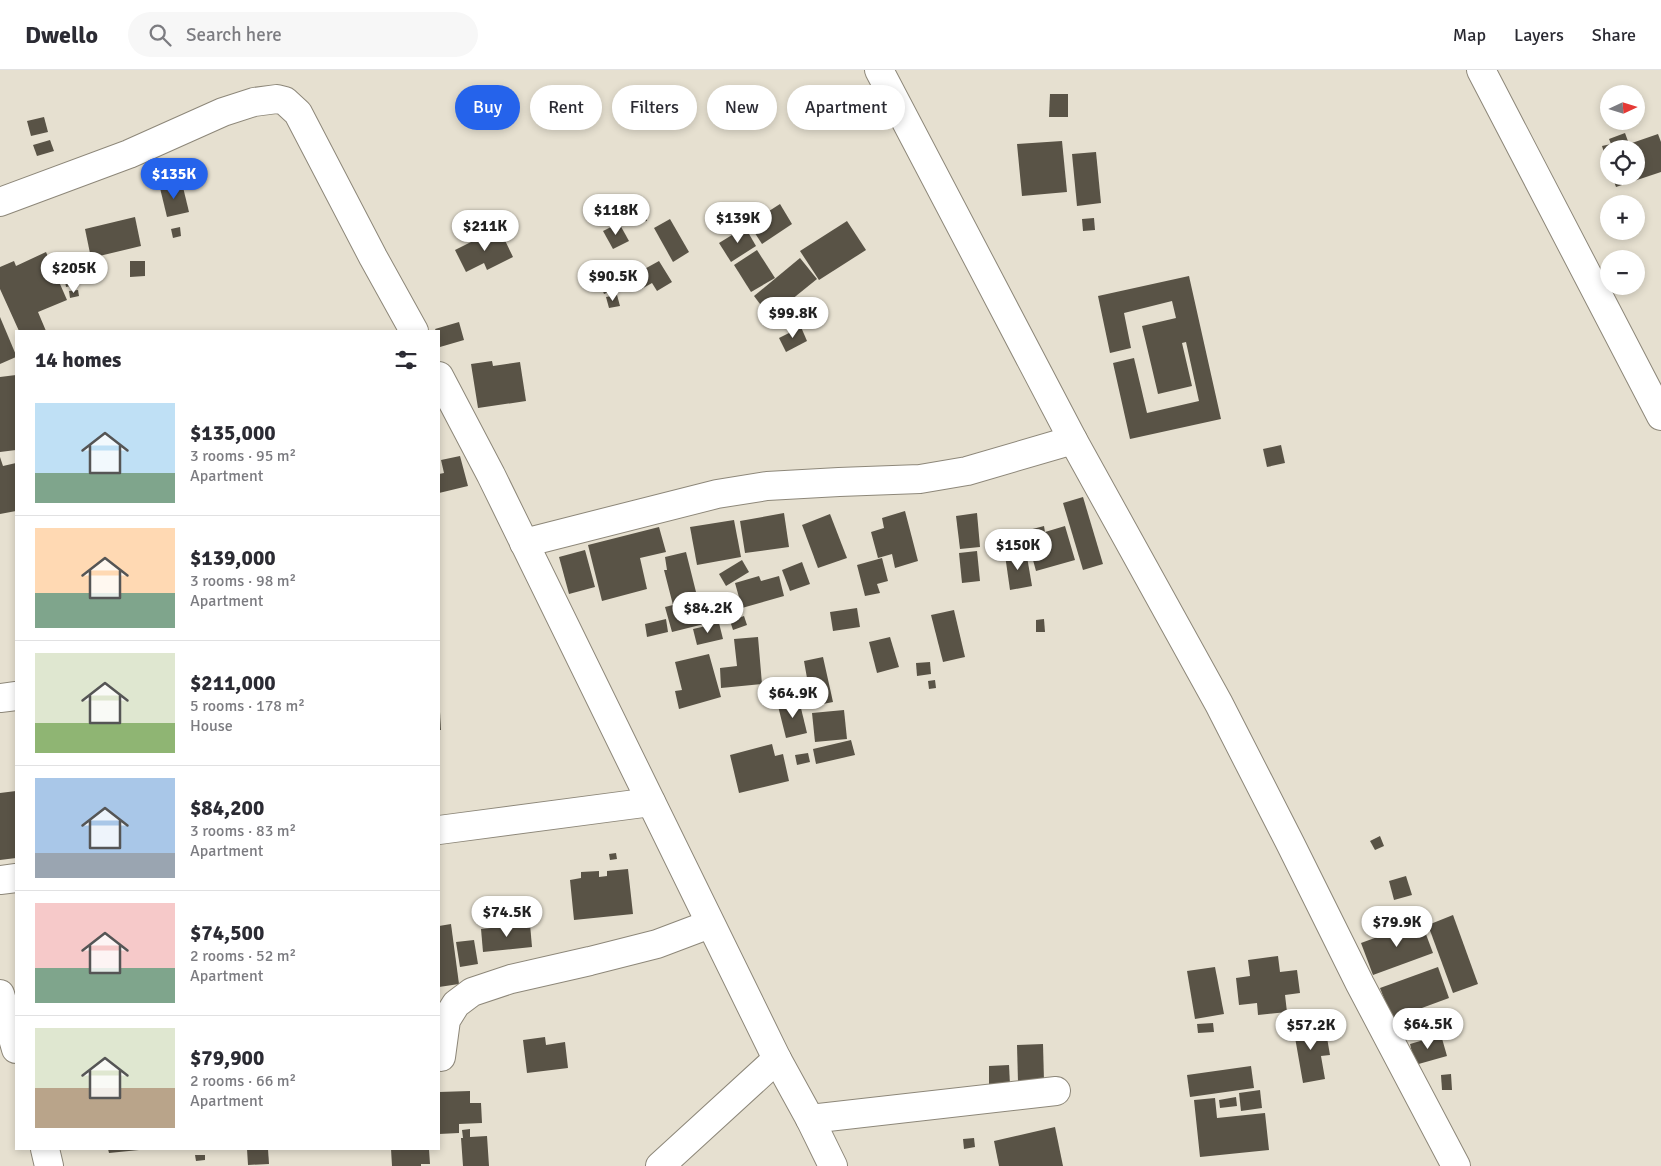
<!DOCTYPE html>
<meta charset="utf-8">
<style>
:root{--surface:#fff;--page:#f7f7f7;--text:#2b2b33;--muted:#7c7c81;--line:#e1e1e2;--accent:#2563eb}
body{margin:0;font-family:Signika,sans-serif;background:var(--page);color:var(--text);height:100vh;display:flex;flex-direction:column;font-size:19px;white-space:nowrap}
*{box-sizing:border-box;margin:0}
p{font-size:16px;color:var(--muted)}
.icon{flex:none;width:28px;height:28px;fill:none;stroke:currentColor;stroke-width:2;stroke-linecap:round;stroke-linejoin:round}
.map{position:relative;flex:1;overflow:hidden}
.sheet{position:absolute;left:15px;top:260px;width:425px;height:820px;display:flex;flex-direction:column;background:var(--surface);border-radius:0px;box-shadow:0 2px 8px #0003}
.sheet>*{flex:none}
.top-card{position:absolute;left:455px;top:15px;width:475px;height:45px;display:flex;gap:10px}
.needle{width:32px;rotate:86deg}
.buttons{position:absolute;left:1600px;top:15px;display:grid;gap:10px}
.buttons a{display:grid;place-items:center;width:45px;height:45px;border-radius:50%;background:var(--surface);box-shadow:0 2px 8px #0003;font-size:25px}
.price{position:absolute;translate:-50% -42px;padding:0 11px;border-radius:18px;background:#fff;color:#222;font-size:16px;line-height:32px;filter:drop-shadow(0 1px 2px #0008)}
.price::after{content:'';position:absolute;left:50%;top:30px;width:15px;height:11px;margin-left:-8px;background:inherit;clip-path:polygon(0 0,100% 0,50% 100%)}
.price.on{background:var(--accent);color:#fff}
ul{padding:0;list-style:none}
li{display:flex;align-items:center;gap:15px;height:125px;padding:0 20px}
li+li{border-top:1px solid var(--line)}
li span{display:grid;place-items:center;flex:none;width:140px;height:100px;border-radius:0px;color:#555}
li>.icon{margin-inline-start:auto}
span .icon{width:60px;height:60px;fill:#fffc;stroke-width:1}
li b{font-size:21px}
h2{display:flex;justify-content:space-between;align-items:center;height:60px;padding:0 20px;font-size:21px}
.tag{padding:0 18px;border-radius:22px;background:var(--surface);box-shadow:0 2px 8px #0003;font-size:18px;line-height:45px}
.tag.on{background:var(--accent);color:#fff}
header{display:flex;align-items:center;gap:30px;box-sizing:border-box;height:70px;padding:0 25px;background:var(--surface);border-bottom:1px solid var(--line)}
header strong{font-size:24px}
nav{display:flex;gap:28px;margin-inline-start:auto;font-size:18px}
.search{width:350px;height:45px;background:var(--page);display:flex;align-items:center;gap:12px;box-sizing:border-box;padding:0 18px;border-radius:28px;color:var(--muted);font-size:19px}
.map>svg:first-child{display:block}
</style>
<header>
<strong>Dwello</strong>
<div class="search"><svg class="icon" aria-label="search" viewBox="0 0 24 24"><circle cx="10" cy="10" r="6"/><path d="M15 15l6 6"/></svg>Search here</div>
<nav><a>Map</a><a>Layers</a><a>Share</a></nav>
</header>
<div class="map">
<svg width="1661" height="1096" viewBox="0 0 1661 1096">
<rect width="100%" height="100%" fill="#e6e0d0"/>
<g fill="#595346">
<path d="M1050 24H1068V47H1049Z"/>
<path d="M44 47 48 62 31 66 27 51Z"/>
<path d="M1625 63 1629 74 1658 64 1661 72V102L1616 117 1612 106H1636V79H1609L1608 95 1602 76 1611 74 1609 69Z"/>
<path d="M50 70 54 81 37 86 33 75Z"/>
<path d="M1062 71 1067 122 1022 126 1017 74Z"/>
<path d="M1096 82 1101 133 1077 136 1072 84Z"/>
<path d="M182 113 189 142 167 147 160 118Z"/>
<path d="M780 134 792 154 762 174 749 154Z"/>
<path d="M646 136 647 151 627 153 626 137Z"/>
<path d="M135 147 141 176 91 188 85 159Z"/>
<path d="M1094 148 1095 160 1083 161 1082 149Z"/>
<path d="M670 149 689 182 673 192 654 158Z"/>
<path d="M847 151 866 180 819 210 800 181Z"/>
<path d="M619 153 629 171 613 179 603 161Z"/>
<path d="M180 157 181 166 173 168 171 159Z"/>
<path d="M745 157 756 176 731 192 719 173Z"/>
<path d="M499 158 513 187 487 200 484 193 466 202 455 180Z"/>
<path d="M757 180 775 208 751 222 734 195Z"/>
<path d="M46 182 67 230 38 242 46 261H19L0 219V197L14 191 16 196Z"/>
<path d="M800 188 817 209 770 247 754 226Z"/>
<path d="M130 191H145V206L130 207Z"/>
<path d="M659 191 672 212 657 221 652 213 638 221 630 207Z"/>
<path d="M74 204 75 215 66 217 64 205Z"/>
<path d="M615 204 621 217 604 224 599 211Z"/>
<path d="M1189 206 1221 349 1130 369 1113 293 1134 288 1147 343 1199 331 1186 272 1182 273 1192 316 1158 324 1142 256 1176 248 1172 231 1124 243 1131 278 1110 283 1098 226Z"/>
<path d="M78 220 79 226 70 228 69 221Z"/>
<path d="M617 225 620 236 609 238 606 227Z"/>
<path d="M0 247 16 285V287L0 294Z"/>
<path d="M459 252 464 270 440 277 439 261H436L435 259Z"/>
<path d="M801 257 807 271 786 282 779 268Z"/>
<path d="M492 291 493 296 520 292 526 331 478 338 471 294Z"/>
<path d="M16 305V380L0 382V307Z"/>
<path d="M1281 375 1285 393 1267 397 1263 379Z"/>
<path d="M460 386 468 416 439 423V404L444 403 441 390Z"/>
<path d="M0 387 3 396 16 393V441L0 444Z"/>
<path d="M1083 427 1103 494 1083 500 1063 433Z"/>
<path d="M905 441 918 491 895 498 892 484 878 488 871 462 884 458 882 448Z"/>
<path d="M784 443 789 477 745 483 740 451Z"/>
<path d="M977 443 980 477 960 479 956 446Z"/>
<path d="M830 444 847 488 818 498 802 455Z"/>
<path d="M734 450 741 487 697 495 690 457Z"/>
<path d="M1044 456 1045 462 1065 456 1075 490 1036 501 1025 461Z"/>
<path d="M659 457 666 482 640 488 647 519 602 531 588 475Z"/>
<path d="M585 480 595 517 569 524 559 487Z"/>
<path d="M977 481 980 511 962 513 959 483Z"/>
<path d="M1026 481 1032 516 1010 520 1005 485Z"/>
<path d="M686 482 704 554 672 562 665 537 673 535 664 500H667L665 487Z"/>
<path d="M882 488 888 511 877 514 880 523 865 526 857 495Z"/>
<path d="M742 490 749 502 726 516 719 504Z"/>
<path d="M802 492 810 514 790 521 782 500Z"/>
<path d="M759 506 761 511 779 506 784 526 742 538 735 513Z"/>
<path d="M857 538 860 557 833 561 830 542Z"/>
<path d="M954 540 965 587 943 592 931 545Z"/>
<path d="M744 546 747 555 733 560 730 551Z"/>
<path d="M666 549 668 562 647 567 645 554Z"/>
<path d="M1044 549 1045 562H1036V550Z"/>
<path d="M719 553 723 569 697 575 693 559Z"/>
<path d="M758 567 762 614 721 618 720 598 737 596 734 569Z"/>
<path d="M890 567 899 597 877 603 869 572Z"/>
<path d="M709 584 721 627 679 639 675 621 682 620 675 592Z"/>
<path d="M823 587 833 632 813 636 811 624 803 626 800 609 807 608 804 591Z"/>
<path d="M930 592 931 604 917 606 916 593Z"/>
<path d="M935 610 936 618 929 619 928 611Z"/>
<path d="M799 630 807 663 786 668 778 636Z"/>
<path d="M844 640 847 669 815 672 812 643Z"/>
<path d="M439 642H440L441 660H439Z"/>
<path d="M851 670 855 685 816 694 813 679Z"/>
<path d="M772 674 775 686 783 684 789 711 739 723 730 685Z"/>
<path d="M808 683 810 692 797 695 795 685Z"/>
<path d="M16 721V788L0 790V723Z"/>
<path d="M1380 766 1384 776 1375 780 1370 771Z"/>
<path d="M616 783 617 789 610 790 609 784Z"/>
<path d="M628 799 633 844 574 850 570 810 581 808V802L599 801V807L607 806V801Z"/>
<path d="M1406 806 1412 825 1394 830 1389 811Z"/>
<path d="M1453 845 1478 914 1453 923 1428 855Z"/>
<path d="M1421 851 1433 883 1373 905 1361 873Z"/>
<path d="M451 854 459 914 439 917V856Z"/>
<path d="M530 854 532 877 483 882 481 859Z"/>
<path d="M474 870 478 894 460 897 456 872Z"/>
<path d="M1278 886 1280 902 1297 900 1300 923 1285 925 1287 942 1258 945 1257 933 1239 935 1236 908 1250 906 1248 890Z"/>
<path d="M1215 897 1224 944 1195 949 1187 901Z"/>
<path d="M1438 897 1449 928 1392 949 1380 918Z"/>
<path d="M1315 952 1317 963 1326 962 1330 985 1321 986 1325 1009 1303 1013 1293 956Z"/>
<path d="M1213 953 1214 962 1198 963 1197 954Z"/>
<path d="M1441 965 1447 986 1415 995 1410 974Z"/>
<path d="M545 967 546 975 565 972 568 998 527 1003 523 970Z"/>
<path d="M1043 974 1044 1011 1018 1012 1017 975Z"/>
<path d="M1009 995 1010 1015H989V996Z"/>
<path d="M1251 996 1254 1018 1190 1027 1187 1005Z"/>
<path d="M1451 1004 1452 1020H1442L1441 1005Z"/>
<path d="M1260 1020 1262 1038 1241 1041 1239 1023Z"/>
<path d="M470 1021V1033H481L482 1053 459 1054V1063L439 1064V1022Z"/>
<path d="M1236 1027 1237 1036 1220 1038 1219 1030Z"/>
<path d="M1215 1028 1217 1048 1265 1043 1269 1080 1200 1087 1194 1030Z"/>
<path d="M1055 1057 1063 1096H999L994 1071Z"/>
<path d="M470 1059V1067L487 1066 489 1096H463L461 1068H463L462 1060Z"/>
<path d="M974 1068 975 1077 964 1079 963 1069Z"/>
<path d="M108 1079H139V1080L109 1083Z"/>
<path d="M247 1079H268L269 1094 248 1095Z"/>
<path d="M391 1079H429L430 1094H421V1096H392Z"/>
<path d="M195 1085H205V1090L196 1091Z"/>
</g>
<g fill="none" stroke-linecap="round" stroke-linejoin="round">
<g stroke="#8d8779" stroke-width="30">
<g id="minor">
<path d="M879 0 1073 370 1219 634 1290 773 1360 914 1456 1096"/>
<path d="M1481 0 1661 346"/>
<path d="M0 132 129 84 223 42 254 32 277 29 285 31 298 43 373 187 414 261"/>
<path d="M439 306 491 405 777 989 810 1049 833 1096"/>
<path d="M524 473 717 424 767 416 839 412 920 409 967 401 1073 370"/>
<path d="M0 628 16 626"/>
<path d="M439 760 651 732"/>
<path d="M0 810 16 808"/>
<path d="M0 924 16 979"/>
<path d="M441 987 446 950 456 934 472 922 511 909 590 891 657 874 710 854"/>
<path d="M810 1049 1056 1021"/>
<path d="M45 1079 49 1096"/>
<path d="M660 1096 777 989"/>
</g>
</g>
<use href="#minor" stroke="#fff" stroke-width="28"/>
</g>
</svg>
<div class="buttons">
<a><svg class="needle" viewBox="-14 -14 28 28"><path d="M0-13l5 13h-10z" fill="#e53935"/><path d="M0 13l5-13h-10z" fill="#7c7c81"/></svg></a>
<a><svg class="icon" aria-label="locate" viewBox="0 0 24 24"><circle cx="12" cy="12" r="6"/><path d="M12 2v4M12 18v4M2 12h4M18 12h4"/></svg></a>
<a>+</a>
<a>−</a>
</div>
<b class="price on" style="left:174px;top:130px">$135K</b>
<b class="price" style="left:616px;top:166px">$118K</b>
<b class="price" style="left:738px;top:174px">$139K</b>
<b class="price" style="left:485px;top:182px">$211K</b>
<b class="price" style="left:74px;top:224px">$205K</b>
<b class="price" style="left:613px;top:232px">$90.5K</b>
<b class="price" style="left:793px;top:269px">$99.8K</b>
<b class="price" style="left:1018px;top:501px">$150K</b>
<b class="price" style="left:708px;top:564px">$84.2K</b>
<b class="price" style="left:793px;top:649px">$64.9K</b>
<b class="price" style="left:507px;top:868px">$74.5K</b>
<b class="price" style="left:1397px;top:878px">$79.9K</b>
<b class="price" style="left:1428px;top:980px">$64.5K</b>
<b class="price" style="left:1311px;top:981px">$57.2K</b>
<div class="top-card">
<a class="tag on">Buy</a>
<a class="tag">Rent</a>
<a class="tag">Filters</a>
<a class="tag">New</a>
<a class="tag">Apartment</a>
</div>
<section class="sheet">
<h2>14 homes<svg class="icon" aria-label="filters" viewBox="0 0 24 24"><path d="M4 7h16M4 17h16"/><circle cx="9" cy="7" r="2"/><circle cx="15" cy="17" r="2"/></svg></h2>
<ul>
<li><span style="background:linear-gradient(#bfe0f5 70%,#7fa58c 0)"><svg class="icon" aria-label="home" viewBox="0 0 24 24"><path d="M3 11l9-7 9 7M6 9v11h12V9"/></svg></span><div><b>$135,000</b><p>3 rooms · 95 m²</p><p>Apartment</p></div></li>
<li><span style="background:linear-gradient(#ffd9b3 65%,#7fa58c 0)"><svg class="icon" aria-label="home" viewBox="0 0 24 24"><path d="M3 11l9-7 9 7M6 9v11h12V9"/></svg></span><div><b>$139,000</b><p>3 rooms · 98 m²</p><p>Apartment</p></div></li>
<li><span style="background:linear-gradient(#dfe7d0 70%,#8fb573 0)"><svg class="icon" aria-label="home" viewBox="0 0 24 24"><path d="M3 11l9-7 9 7M6 9v11h12V9"/></svg></span><div><b>$211,000</b><p>5 rooms · 178 m²</p><p>House</p></div></li>
<li><span style="background:linear-gradient(#a9c7e8 75%,#9aa5b1 0)"><svg class="icon" aria-label="home" viewBox="0 0 24 24"><path d="M3 11l9-7 9 7M6 9v11h12V9"/></svg></span><div><b>$84,200</b><p>3 rooms · 83 m²</p><p>Apartment</p></div></li>
<li><span style="background:linear-gradient(#f6c9c9 65%,#7fa58c 0)"><svg class="icon" aria-label="home" viewBox="0 0 24 24"><path d="M3 11l9-7 9 7M6 9v11h12V9"/></svg></span><div><b>$74,500</b><p>2 rooms · 52 m²</p><p>Apartment</p></div></li>
<li><span style="background:linear-gradient(#dfe7d0 60%,#b9a48a 0)"><svg class="icon" aria-label="home" viewBox="0 0 24 24"><path d="M3 11l9-7 9 7M6 9v11h12V9"/></svg></span><div><b>$79,900</b><p>2 rooms · 66 m²</p><p>Apartment</p></div></li>
</ul>
</section>
</div>
